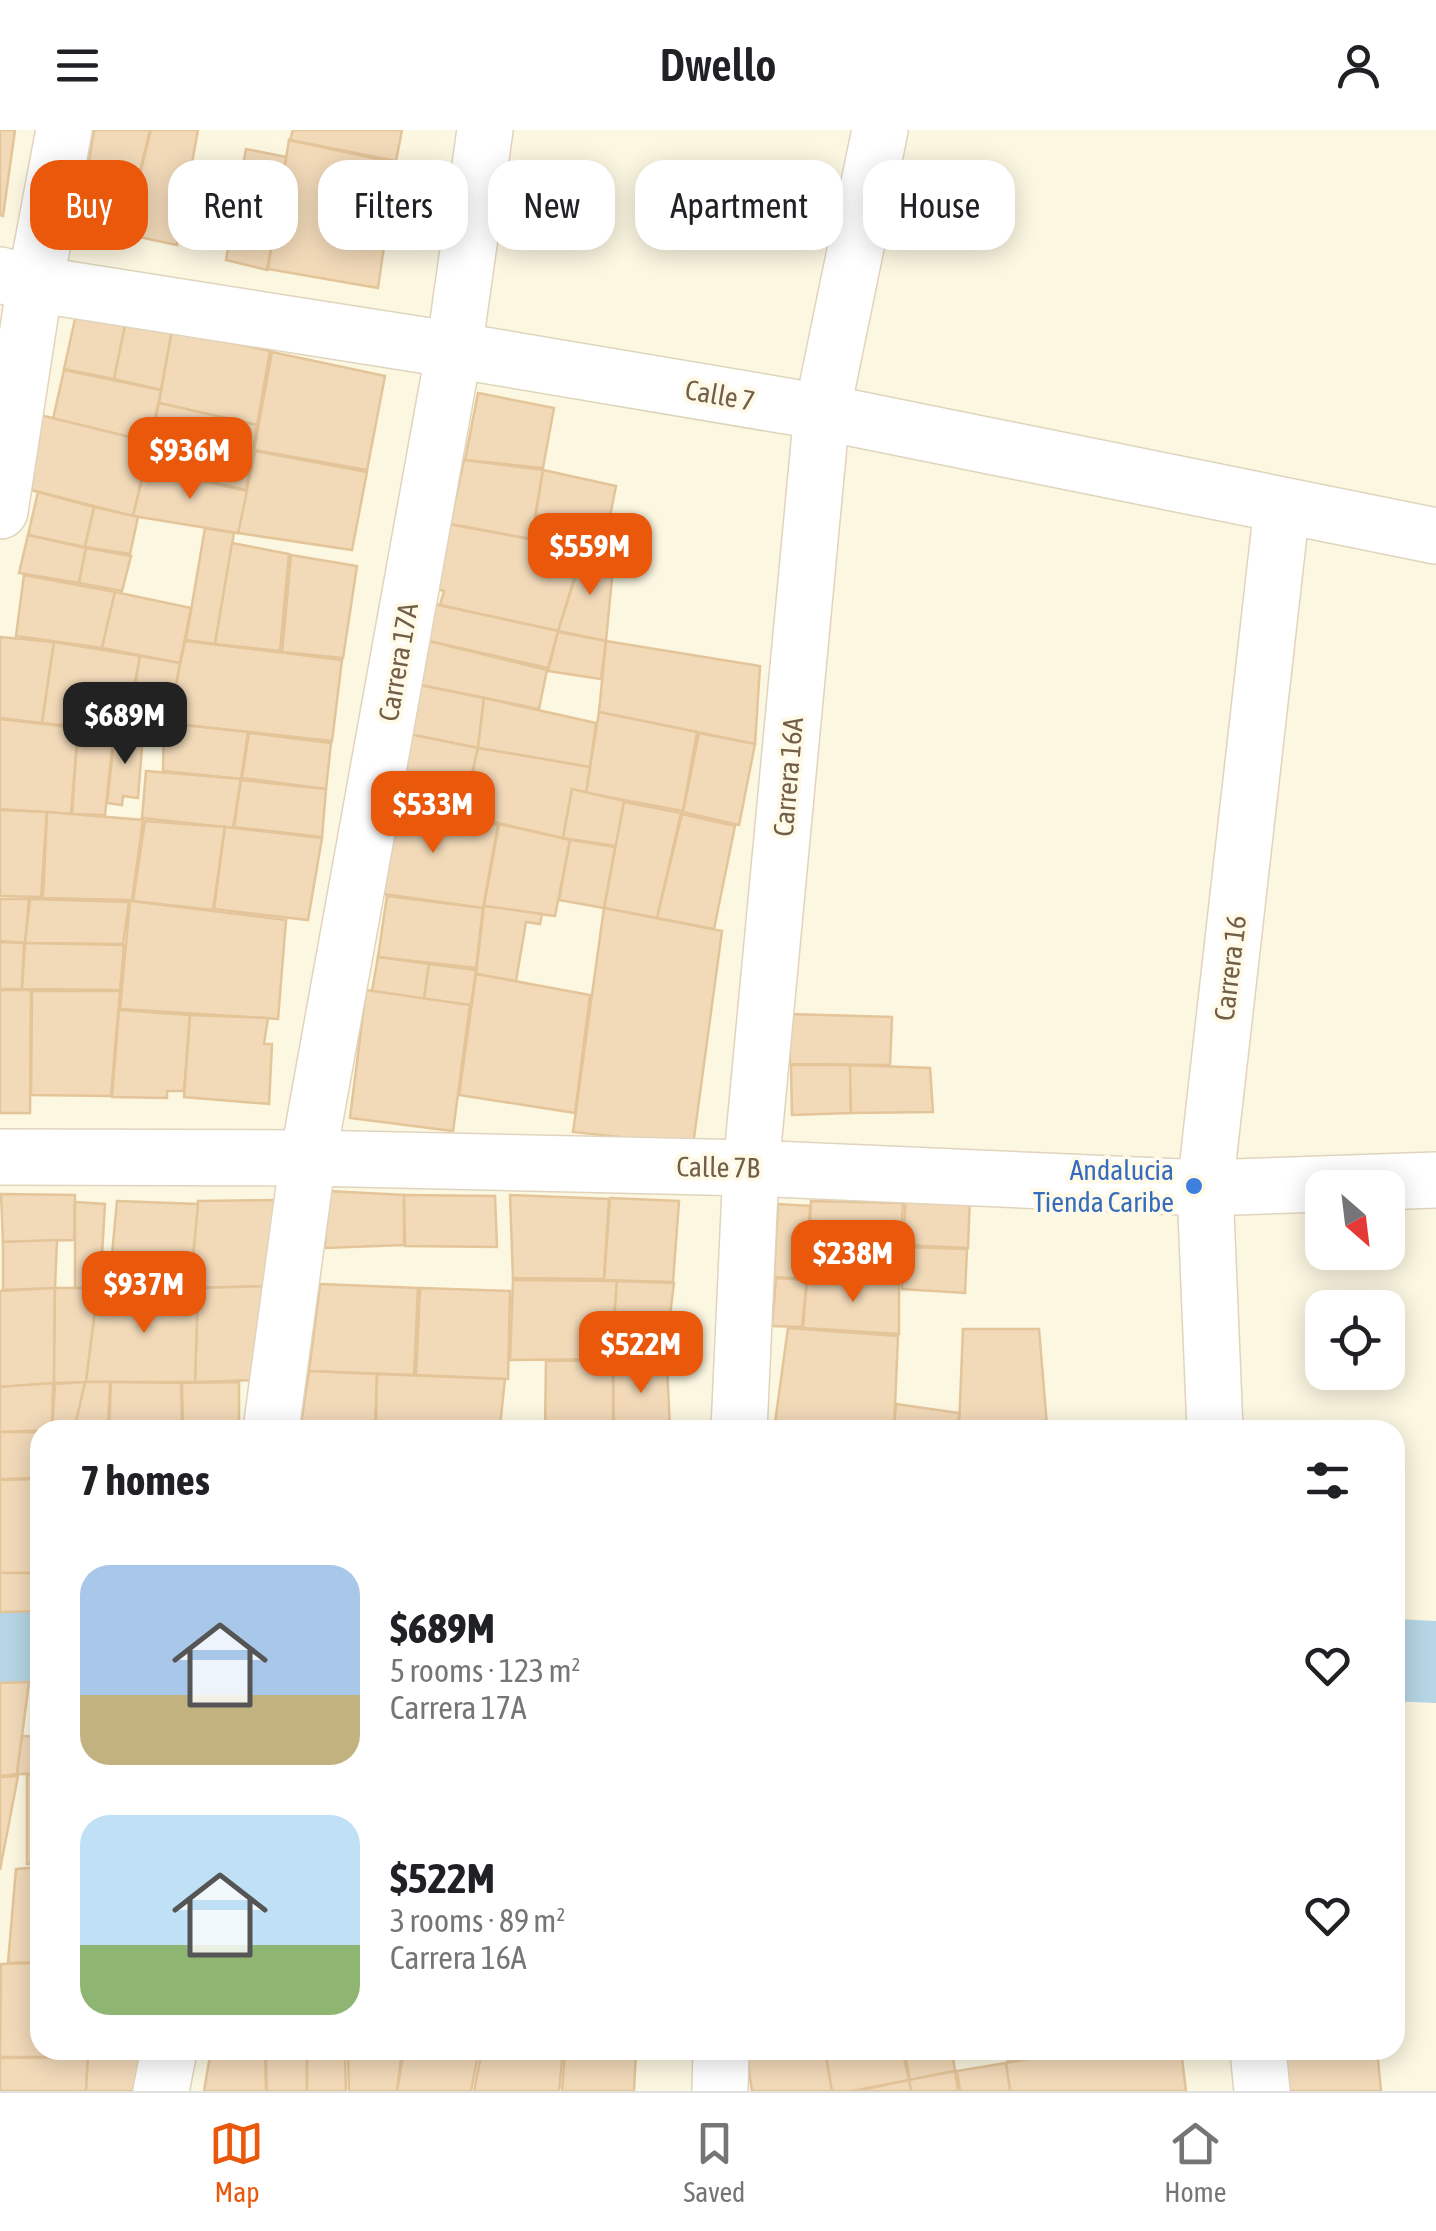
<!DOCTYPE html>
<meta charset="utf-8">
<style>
:root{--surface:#fff;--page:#f2f2f2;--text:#202124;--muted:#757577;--line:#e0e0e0;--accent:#ea580c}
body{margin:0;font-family:"Asap Condensed",sans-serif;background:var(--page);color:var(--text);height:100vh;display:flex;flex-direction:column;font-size:38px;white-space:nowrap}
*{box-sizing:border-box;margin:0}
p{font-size:32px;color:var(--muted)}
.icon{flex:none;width:55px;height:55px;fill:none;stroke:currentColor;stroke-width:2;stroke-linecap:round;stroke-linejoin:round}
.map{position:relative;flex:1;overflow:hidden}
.panel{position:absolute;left:30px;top:1290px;width:1375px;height:640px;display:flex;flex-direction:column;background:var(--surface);border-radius:30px;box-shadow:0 5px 25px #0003}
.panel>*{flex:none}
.top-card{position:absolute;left:30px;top:30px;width:1378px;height:90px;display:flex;gap:20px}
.needle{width:65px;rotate:152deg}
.tools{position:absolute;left:1305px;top:1040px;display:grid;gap:20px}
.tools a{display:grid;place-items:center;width:100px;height:100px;border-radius:20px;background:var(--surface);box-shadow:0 5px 25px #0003;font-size:50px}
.price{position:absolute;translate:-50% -85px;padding:0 22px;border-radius:20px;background:var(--accent);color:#fff;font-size:32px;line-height:65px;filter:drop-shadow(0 2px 5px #0008)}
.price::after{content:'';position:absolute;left:50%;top:60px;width:30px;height:22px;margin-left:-15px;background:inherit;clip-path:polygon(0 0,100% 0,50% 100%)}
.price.selected{background:#222;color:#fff}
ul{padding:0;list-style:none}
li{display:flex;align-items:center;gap:30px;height:250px;padding:0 50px}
li span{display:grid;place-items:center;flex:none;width:280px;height:200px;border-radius:30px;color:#555}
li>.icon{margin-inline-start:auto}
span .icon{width:120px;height:120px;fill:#fffc;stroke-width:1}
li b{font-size:42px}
h2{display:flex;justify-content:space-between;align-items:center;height:120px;padding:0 50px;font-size:42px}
.tag{padding:0 35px;border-radius:30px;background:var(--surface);box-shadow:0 5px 25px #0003;font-size:35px;line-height:90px}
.tag.selected{background:var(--accent);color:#fff}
header{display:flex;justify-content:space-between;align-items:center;height:130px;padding:0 50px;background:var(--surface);font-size:45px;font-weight:600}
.tab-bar{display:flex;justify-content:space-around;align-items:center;height:140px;border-top:2px solid var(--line);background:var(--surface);font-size:28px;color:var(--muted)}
.tab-bar a{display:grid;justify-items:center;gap:5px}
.tab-bar .selected{color:var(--accent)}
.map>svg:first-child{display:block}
</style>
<header><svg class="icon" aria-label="menu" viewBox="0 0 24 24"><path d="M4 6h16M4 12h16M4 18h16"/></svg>Dwello<svg class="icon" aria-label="person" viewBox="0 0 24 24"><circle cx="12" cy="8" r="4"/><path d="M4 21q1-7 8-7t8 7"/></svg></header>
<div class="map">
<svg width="1436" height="1961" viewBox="0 0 1436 1961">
<rect width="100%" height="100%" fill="#fcf7e1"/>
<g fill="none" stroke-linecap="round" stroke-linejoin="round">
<g stroke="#b6d6e5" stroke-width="82">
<path d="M0 1513 40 1511"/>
<path d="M1395 1530 1436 1532"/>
</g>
</g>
<g fill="#f2dab9" stroke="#e4c499" stroke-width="2.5">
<path d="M0 0H15L3 86 0 85Z"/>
<path d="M94 0H150L129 86 82 75Z"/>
<path d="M151 0H198L177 115 125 104Z"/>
<path d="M293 0H402L396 31 290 10Z"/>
<path d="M289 10 396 33 378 158 268 139Z"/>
<path d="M246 19 286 27 267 140 226 130Z"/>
<path d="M192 33 242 46 231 104 181 95Z"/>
<path d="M77 180 126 191 114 249 64 239Z"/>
<path d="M126 191 172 200 161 260 114 249Z"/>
<path d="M172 200 270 221 257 295 159 273Z"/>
<path d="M272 222 385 246 367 340 254 320Z"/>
<path d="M64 240 161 260 150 312 53 289Z"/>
<path d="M478 263 554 278 543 338 465 330Z"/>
<path d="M159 273 257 295 246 360 145 336Z"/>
<path d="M40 285 150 312 133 386 27 359Z"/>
<path d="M255 321 367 342 352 420 238 403Z"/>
<path d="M464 330 543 340 531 409 450 394Z"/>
<path d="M145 338 247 361 238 403 133 386Z"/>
<path d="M543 340 616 356 607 401 536 385Z"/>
<path d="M38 362 94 377 85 417 28 405Z"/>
<path d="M94 377 138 387 130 424 85 417Z"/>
<path d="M536 385 607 401 604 423 531 409Z"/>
<path d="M449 394 583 419 558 501 440 475 444 461 431 457Z"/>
<path d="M205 398 234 403 215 514 186 510Z"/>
<path d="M28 405 86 418 79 453 19 443Z"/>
<path d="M232 413 289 424 280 521 215 514Z"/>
<path d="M86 418 131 426 122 461 79 453Z"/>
<path d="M584 420 614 427 606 511 558 501Z"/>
<path d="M291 425 357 436 343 528 282 522Z"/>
<path d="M24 445 115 462 102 518 16 506Z"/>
<path d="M115 462 191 478 180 533 102 518Z"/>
<path d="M429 473 558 501 548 538 420 509Z"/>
<path d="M558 502 606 511 601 549 548 541Z"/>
<path d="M0 507 54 512 42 593 0 588Z"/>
<path d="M420 509 547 540 539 579 411 553Z"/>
<path d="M185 511 342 530 332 611 168 593Z"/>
<path d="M606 511 760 536 755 614 599 582Z"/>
<path d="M54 512 140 526 126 602 42 593Z"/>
<path d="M140 526 180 533 173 571 133 567Z"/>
<path d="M410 553 484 568 478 618 399 602Z"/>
<path d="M484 568 596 593 590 637 478 618Z"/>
<path d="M599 582 697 602 683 681 586 663Z"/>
<path d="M0 589 78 598 71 684 0 679Z"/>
<path d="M164 593 248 602 241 649 163 641Z"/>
<path d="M78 598 114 602 105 685 72 684Z"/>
<path d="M115 602 143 604 138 668 123 666 122 675 107 673Z"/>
<path d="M399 602 478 618 462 685 386 670Z"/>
<path d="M249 603 331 613 326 659 242 648Z"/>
<path d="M699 603 755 614 739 695 683 682Z"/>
<path d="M478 618 590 637 586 663 572 659 563 708 463 685Z"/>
<path d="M146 641 241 649 233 698 142 688Z"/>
<path d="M241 650 326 659 322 707 234 697Z"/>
<path d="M572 659 624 671 616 716 563 708Z"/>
<path d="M386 670 498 695 483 778 370 762Z"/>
<path d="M624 672 681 683 657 788 604 778Z"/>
<path d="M0 680 47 682 41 767 0 766Z"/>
<path d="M47 682 143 690 132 770 43 768Z"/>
<path d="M682 684 735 696 714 799 657 788Z"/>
<path d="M145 691 225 697 213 780 133 771Z"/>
<path d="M499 694 570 710 555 786 484 776Z"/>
<path d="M225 697 322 708 308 790 214 779Z"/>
<path d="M570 710 615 717 604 778 559 770Z"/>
<path d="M387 766 483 778 476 838 378 827Z"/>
<path d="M0 769H29L25 813 0 811Z"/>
<path d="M30 769 129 772 123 814 25 813Z"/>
<path d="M130 771 286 790 278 889 120 879Z"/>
<path d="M484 776 542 784 540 794 526 792 516 851 476 844Z"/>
<path d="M604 778 722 801 693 1015 573 1002Z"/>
<path d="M0 812 24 813 22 859H0Z"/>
<path d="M25 813 124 815 120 860 22 859Z"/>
<path d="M378 827 429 834 424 869 372 861Z"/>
<path d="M429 834 476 840 471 875 424 869Z"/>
<path d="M476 844 590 865 575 983 459 965Z"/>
<path d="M0 860H31L30 983H0Z"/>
<path d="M366 860 470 875 453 1001 350 988Z"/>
<path d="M32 861H120L111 966 31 965Z"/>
<path d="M119 880 190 885 184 961H167V968L112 967Z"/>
<path d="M789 884 892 887 890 935 790 934Z"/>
<path d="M190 885 268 888 264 914H272L269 974 184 967Z"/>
<path d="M791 935H850L851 983 792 985Z"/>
<path d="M850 935 930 938 933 982 851 983Z"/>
<path d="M328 1061 404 1065V1115L325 1118Z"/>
<path d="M1 1064 75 1065 74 1110 3 1112Z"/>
<path d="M404 1065 495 1066 497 1117 405 1116Z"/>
<path d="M510 1065 609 1069 604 1149 513 1148Z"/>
<path d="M906 1065 970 1066 968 1118 903 1115Z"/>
<path d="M610 1068 679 1071 673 1152 604 1150Z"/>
<path d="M277 1070 271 1156 190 1158 198 1071Z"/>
<path d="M117 1071 198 1074 190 1158 109 1157Z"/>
<path d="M811 1071 903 1073 899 1149 807 1150Z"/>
<path d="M75 1072 105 1074 100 1158H75Z"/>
<path d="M778 1074 810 1076 806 1149 774 1147Z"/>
<path d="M57 1110 55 1158 3 1160V1112Z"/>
<path d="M903 1117 967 1119 965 1163 902 1159Z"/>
<path d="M776 1148 807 1150 802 1197 772 1196Z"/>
<path d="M899 1149V1204L803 1198 807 1150Z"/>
<path d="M513 1150 617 1151 611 1229 510 1230Z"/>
<path d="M617 1151 674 1153 669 1193 676 1204 677 1217 668 1224 667 1234 611 1229Z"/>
<path d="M320 1154 418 1158 414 1245 309 1241Z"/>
<path d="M271 1156 259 1250 195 1252 198 1158Z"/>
<path d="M55 1158 54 1253 0 1257V1161Z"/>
<path d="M55 1158H98L86 1252 54 1253Z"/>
<path d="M98 1158H198L195 1252H86Z"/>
<path d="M420 1158 510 1161 508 1249 416 1245Z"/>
<path d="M788 1198 898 1206 894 1300H774Z"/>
<path d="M963 1199H1039L1047 1296 959 1298Z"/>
<path d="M613 1230 667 1234 670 1300H614Z"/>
<path d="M613 1230V1300H545L546 1231Z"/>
<path d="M309 1241 377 1244 375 1300H300Z"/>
<path d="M377 1244 505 1249 500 1296 376 1292Z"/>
<path d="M85 1252H110L108 1300H74Z"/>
<path d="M85 1252 74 1300H52L55 1254Z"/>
<path d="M111 1252 181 1253 182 1300H109Z"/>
<path d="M239 1252V1300H183L182 1253Z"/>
<path d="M53 1253 52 1300 0 1302V1257Z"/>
<path d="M896 1274 959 1283 958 1300H894Z"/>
<path d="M376 1292 500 1297V1300H376Z"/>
<path d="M1045 1296V1300H959V1298Z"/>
<path d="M1164 1296 1165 1300H1047V1297Z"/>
<path d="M0 1302H40V1348L0 1349Z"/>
<path d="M40 1349V1443H0V1350Z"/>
<path d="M0 1443H40V1481L0 1482Z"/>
<path d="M29 1552 17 1644 0 1646V1553Z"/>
<path d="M22 1606 40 1607V1644H17Z"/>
<rect x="27" y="1645" width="13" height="89"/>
<path d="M18 1646 0 1740V1647Z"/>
<path d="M40 1737V1832L8 1833 16 1739Z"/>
<path d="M40 1833V1920H86V1927H0L1 1834Z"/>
<path d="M87 1920H144L143 1928 87 1926Z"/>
<path d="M210 1920H313L312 1927 209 1925Z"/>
<path d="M313 1920H403L401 1928H313Z"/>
<path d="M404 1920H479L471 1961H397Z"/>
<path d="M482 1920H563L559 1961H474Z"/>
<path d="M565 1920H636L634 1961H562Z"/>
<path d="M803 1920H825L832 1961H752L747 1928Z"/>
<path d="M825 1920H902L909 1950 852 1961H832Z"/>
<path d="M904 1920H952L955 1941 910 1950Z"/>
<path d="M1006 1920H1075L1008 1932Z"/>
<path d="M1076 1920H1181L1186 1961H1010L1006 1933Z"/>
<path d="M1284 1920H1377L1381 1961H1288Z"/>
<path d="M210 1926 265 1927 266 1961H204Z"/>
<path d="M266 1926 307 1928V1961H267Z"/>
<path d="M88 1927 86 1961H0V1928Z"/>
<path d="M88 1927 142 1929 141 1961H86Z"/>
<path d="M348 1927 401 1928 397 1961H349Z"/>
<path d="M307 1928H345L346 1961H307Z"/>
<path d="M1006 1933 1010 1961H960L957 1941Z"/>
<path d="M955 1941 958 1961H911L909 1950Z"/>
<path d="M909 1950 911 1961H856Z"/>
</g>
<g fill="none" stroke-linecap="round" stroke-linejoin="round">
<g stroke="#e0d4bd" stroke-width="58">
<g id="street">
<path d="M0 145 35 154 454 220 822 282 1436 406"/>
<path d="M0 381 35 154 64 0"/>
<path d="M0 1027 308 1028 751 1038 1205 1058 1436 1050"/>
<path d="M271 1300 308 1028 454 220 485 0"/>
<path d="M739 1300 751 1038 822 282 880 0"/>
<path d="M1215 1300 1205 1058 1282 377"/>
<path d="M1258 1920 1262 1961"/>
<path d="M161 1961 169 1920"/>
<path d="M720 1961 721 1920"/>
</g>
</g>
<use href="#street" stroke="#fff" stroke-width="55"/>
</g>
<circle fill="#3f7fe0" stroke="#fffae7" stroke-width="4" cx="1194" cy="1056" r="10"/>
<g text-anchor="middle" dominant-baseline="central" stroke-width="8" stroke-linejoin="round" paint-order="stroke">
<g font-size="28" fill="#735f48" stroke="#fffae7">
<text transform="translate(720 265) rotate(10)">Calle 7</text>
<text transform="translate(398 532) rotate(-80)">Carrera 17A</text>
<text transform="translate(788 647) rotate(-85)">Carrera 16A</text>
<text transform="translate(1230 838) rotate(-83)">Carrera 16</text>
<text transform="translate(718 1037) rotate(1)">Calle 7B</text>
</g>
<g font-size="28" fill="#366cbe" stroke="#fffae7" text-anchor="end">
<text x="1174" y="1040">Andalucia<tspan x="1174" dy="32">Tienda Caribe</tspan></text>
</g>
</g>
</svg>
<div class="tools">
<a><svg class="needle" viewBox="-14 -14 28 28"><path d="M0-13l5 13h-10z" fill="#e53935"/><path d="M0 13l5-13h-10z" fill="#757577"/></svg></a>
<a><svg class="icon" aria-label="locate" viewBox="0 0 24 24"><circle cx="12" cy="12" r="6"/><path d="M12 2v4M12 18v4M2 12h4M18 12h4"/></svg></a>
</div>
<b class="price" style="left:190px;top:372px">$936M</b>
<b class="price" style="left:590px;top:468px">$559M</b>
<b class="price selected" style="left:125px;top:637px">$689M</b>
<b class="price" style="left:433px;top:726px">$533M</b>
<b class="price" style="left:853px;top:1175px">$238M</b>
<b class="price" style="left:144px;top:1206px">$937M</b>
<b class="price" style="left:641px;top:1266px">$522M</b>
<div class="top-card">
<a class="tag selected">Buy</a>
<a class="tag">Rent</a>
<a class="tag">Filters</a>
<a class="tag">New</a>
<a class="tag">Apartment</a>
<a class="tag">House</a>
</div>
<section class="panel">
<h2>7 homes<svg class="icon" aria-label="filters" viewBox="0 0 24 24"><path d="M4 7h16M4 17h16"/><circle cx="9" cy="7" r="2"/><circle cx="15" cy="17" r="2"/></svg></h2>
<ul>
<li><span style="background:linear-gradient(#a9c7e8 65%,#c2b280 0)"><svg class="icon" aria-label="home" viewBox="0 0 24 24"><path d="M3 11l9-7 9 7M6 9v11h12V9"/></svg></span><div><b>$689M</b><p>5 rooms · 123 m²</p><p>Carrera 17A</p></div><svg class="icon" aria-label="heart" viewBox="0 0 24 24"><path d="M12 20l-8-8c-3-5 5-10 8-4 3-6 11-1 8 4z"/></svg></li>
<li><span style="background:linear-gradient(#bfe0f5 65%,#8fb573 0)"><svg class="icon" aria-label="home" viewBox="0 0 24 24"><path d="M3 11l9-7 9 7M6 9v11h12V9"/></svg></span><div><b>$522M</b><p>3 rooms · 89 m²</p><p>Carrera 16A</p></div><svg class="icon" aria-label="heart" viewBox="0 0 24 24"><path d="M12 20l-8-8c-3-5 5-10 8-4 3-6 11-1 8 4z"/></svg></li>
</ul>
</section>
</div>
<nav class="tab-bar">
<a class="selected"><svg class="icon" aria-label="map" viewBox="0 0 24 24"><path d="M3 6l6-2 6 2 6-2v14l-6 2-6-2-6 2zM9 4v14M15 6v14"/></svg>Map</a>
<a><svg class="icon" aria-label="saved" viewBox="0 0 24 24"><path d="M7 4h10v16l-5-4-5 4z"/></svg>Saved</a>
<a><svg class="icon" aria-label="home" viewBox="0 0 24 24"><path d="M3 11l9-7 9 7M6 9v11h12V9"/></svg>Home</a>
</nav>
